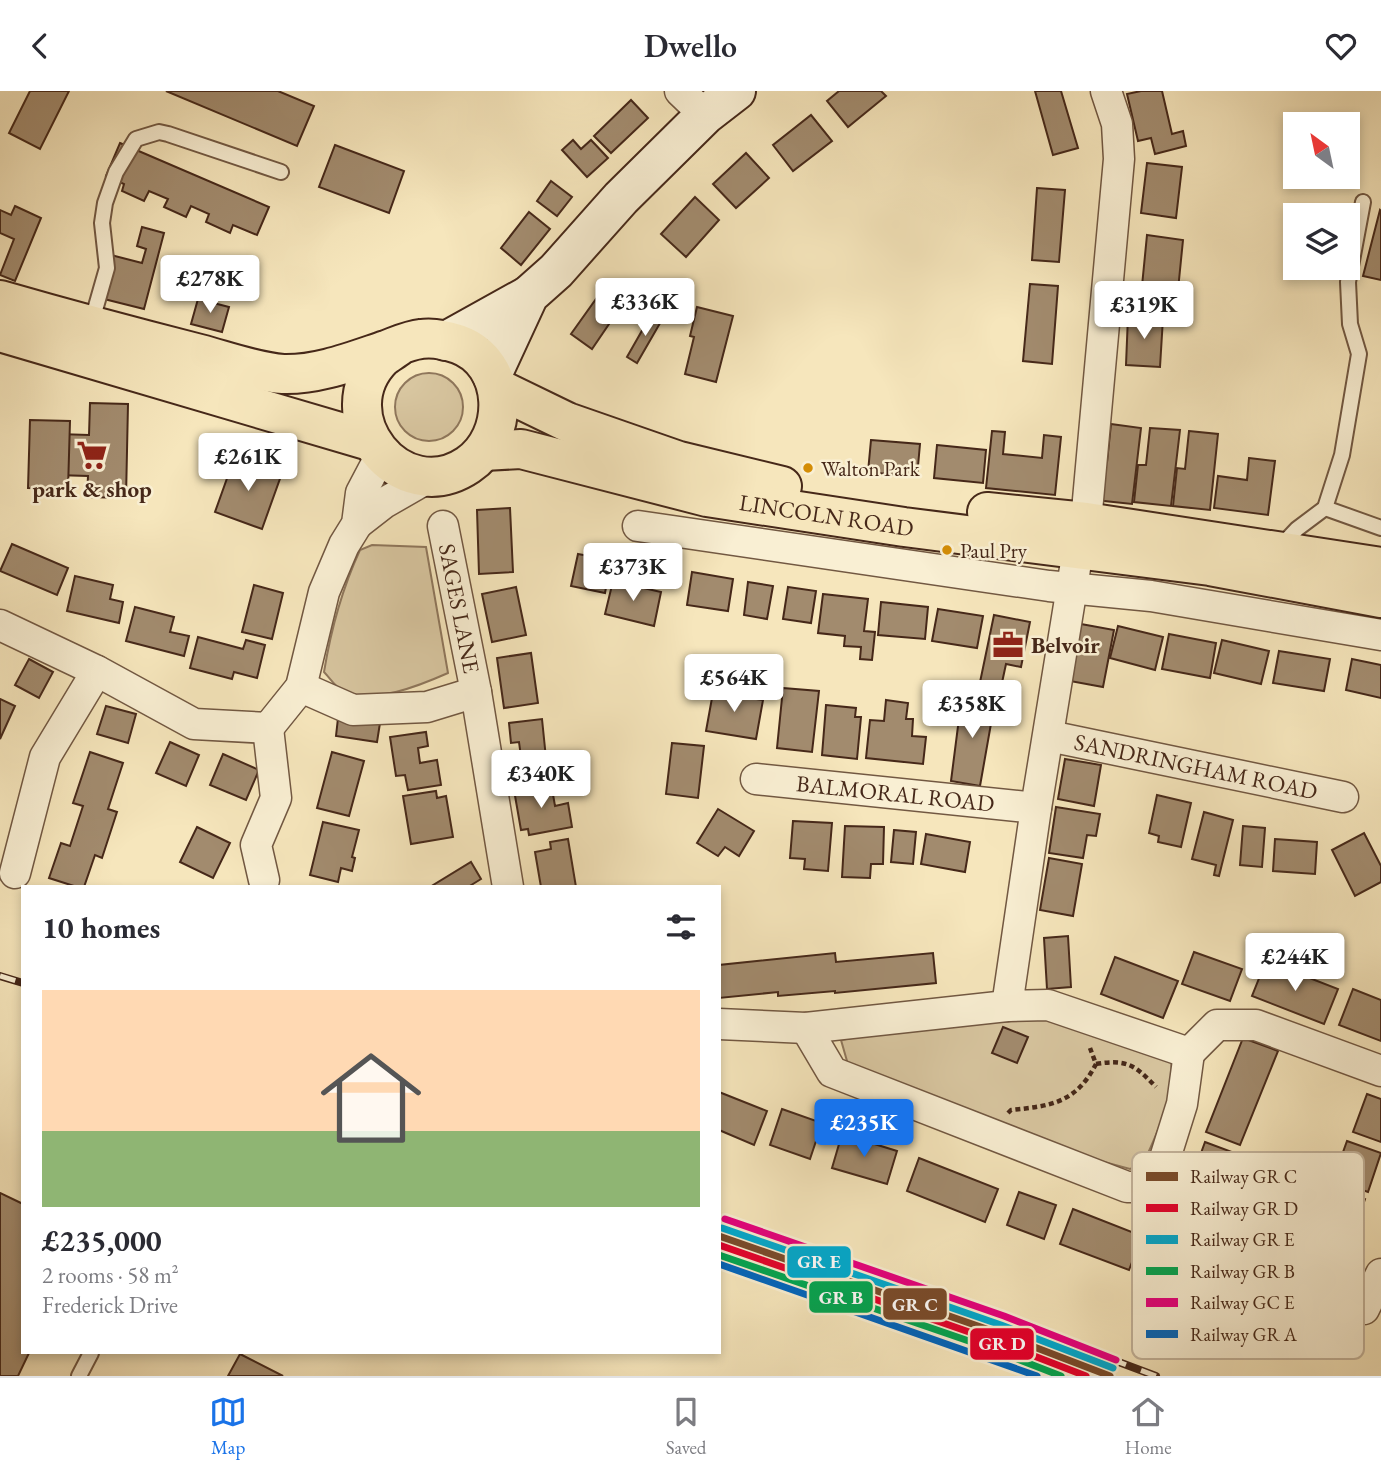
<!DOCTYPE html>
<meta charset="utf-8">
<style>
:root{--surface:#fff;--page:#f7f7f7;--text:#2b2b33;--muted:#7c7c81;--line:#e1e1e2;--accent:#1a73e8}
body{margin:0;font-family:"EB Garamond",serif;background:var(--page);color:var(--text);height:100vh;display:flex;flex-direction:column;font-size:26px;white-space:nowrap}
*{box-sizing:border-box;margin:0}
p{font-size:23px;color:var(--muted)}
.icon{flex:none;width:38px;height:38px;fill:none;stroke:currentColor;stroke-width:2;stroke-linecap:round;stroke-linejoin:round}
.map{position:relative;flex:1;overflow:hidden}
.details{position:absolute;left:21px;top:794px;width:700px;height:469px;display:flex;flex-direction:column;background:var(--surface);border-radius:0px;box-shadow:0 4px 10px #0003}
.details>*{flex:none}
.needle{width:46px;rotate:327deg}
.tools{position:absolute;left:1283px;top:21px;display:grid;gap:14px}
.tools a{display:grid;place-items:center;width:77px;height:77px;border-radius:0px;background:var(--surface);box-shadow:0 4px 10px #0003;font-size:35px}
.price{position:absolute;translate:-50% -60px;padding:0 16px;border-radius:7px;background:#fff;color:#222;font-size:23px;line-height:46px;filter:drop-shadow(0 2px 4px #0008)}
.price::after{content:'';position:absolute;left:50%;top:42px;width:21px;height:16px;margin-left:-10px;background:inherit;clip-path:polygon(0 0,100% 0,50% 100%)}
.price.current{background:var(--accent);color:#fff}
ul{padding:0;list-style:none}
li{display:grid;align-content:center;gap:14px;height:371px;padding:0 21px}
li span{display:grid;place-items:center;height:217px;border-radius:0px;color:#555}
li>.icon{margin-inline-start:auto}
span .icon{width:126px;height:126px;fill:#fffc;stroke-width:1}
li b{font-size:30px}
h2{display:flex;justify-content:space-between;align-items:center;height:84px;padding:0 21px;font-size:30px}
header{display:flex;justify-content:space-between;align-items:center;height:91px;padding:0 21px;background:var(--surface);font-size:32px;font-weight:600}
.tab-bar{display:flex;justify-content:space-around;align-items:center;height:98px;border-top:2px solid var(--line);background:var(--surface);font-size:19px;color:var(--muted)}
.tab-bar a{display:grid;justify-items:center;gap:4px}
.tab-bar .current{color:var(--accent)}
.map>svg:first-child{display:block}
</style>
<header><svg class="icon" aria-label="back" viewBox="0 0 24 24"><path d="M15 5l-7 7 7 7"/></svg>Dwello<svg class="icon" aria-label="heart" viewBox="0 0 24 24"><path d="M12 20l-8-8c-3-5 5-10 8-4 3-6 11-1 8 4z"/></svg></header>
<div class="map">
<svg width="1381" height="1285" viewBox="0 0 1381 1285">
<rect width="100%" height="100%" fill="#f6e6bc"/>
<filter id="stains"><feTurbulence type="fractalNoise" baseFrequency=".00286" numOctaves="4"/><feColorMatrix values="0 0 0 0 .2 0 0 0 0 .09 0 0 0 0 .02 0 0 0 .5 -.17"/></filter>
<radialGradient id="worn" r=".72"><stop offset=".6" stop-color="#630" stop-opacity="0"/><stop offset="1" stop-color="#630" stop-opacity=".3"/></radialGradient>
<g fill="#d8c6a0" stroke="#8f775c" stroke-width="2">
<circle cx="429" cy="316" r="34"/>
<path d="M372 454 426 456 448 582C421 594 373 614 343 600 336 597 329 586 324 581 331 538 342 498 360 459Z"/>
<path d="M1043 926 1171 968C1175 1004 1158 1041 1143 1073L1130 1078 1093 1068 849 977 841 949 927 934Z"/>
</g>
<g fill="#a28b6e" stroke="#462819" stroke-width="2">
<path d="M30 0H69L40 58 9 42Z"/>
<path d="M166 0H278L314 15 297 55Z"/>
<path d="M839 0H881L886 5 848 36 827 10Z"/>
<path d="M1035 0H1061L1078 57 1053 64Z"/>
<path d="M1141 0H1162L1172 43 1183 40 1186 55 1155 63 1151 47 1138 50 1127 3Z"/>
<path d="M631 9 648 27 611 62 594 45Z"/>
<path d="M811 24 832 50 793 80 773 54Z"/>
<path d="M573 49 581 58 591 49 608 67 587 86 562 59Z"/>
<path d="M120 52 269 116 257 144 233 134 230 142 206 131 209 123 191 115 186 126 164 116 168 108 149 100 144 110 122 100 124 93 106 85Z"/>
<path d="M335 54 404 80 389 122 319 96Z"/>
<path d="M746 62 769 87 736 117 713 93Z"/>
<path d="M1147 72 1182 76 1176 127 1141 122Z"/>
<path d="M551 90 572 106 557 125 537 110Z"/>
<path d="M1037 97 1065 99 1059 171 1032 169Z"/>
<path d="M695 106 719 129 686 166 661 143Z"/>
<path d="M15 115 41 127 15 190 0 184 14 148 0 142V119L11 124Z"/>
<path d="M1380 119 1381 120V189L1363 185Z"/>
<path d="M529 121 550 138 521 174 501 157Z"/>
<path d="M142 136 164 142 144 218 100 207 111 164 142 172 146 158 137 155Z"/>
<path d="M1147 144 1183 149 1178 199 1142 195Z"/>
<path d="M1030 193 1058 195 1052 273 1023 270Z"/>
<path d="M606 194 626 208 592 258 571 243Z"/>
<path d="M657 197 691 208 685 226 651 215Z"/>
<path d="M198 208 229 216 222 241 191 233Z"/>
<path d="M697 216 733 225 716 291 685 283 694 246 690 245Z"/>
<path d="M652 222 663 227 637 272 627 266Z"/>
<path d="M1128 225 1163 227 1160 276 1126 274Z"/>
<path d="M90 312 128 313 126 407 87 406 88 385 56 384 58 343 89 344Z"/>
<path d="M30 329 70 330 68 398 28 397Z"/>
<path d="M1111 333 1141 337 1132 413 1095 409 1100 371H1107Z"/>
<path d="M1150 337 1180 339 1171 415 1134 411 1138 374H1146Z"/>
<path d="M992 340 1005 341 1003 363 1042 367 1044 344 1061 346 1055 404 986 397Z"/>
<path d="M1189 340 1218 343 1210 419 1173 415 1177 377 1185 378Z"/>
<path d="M871 349 920 353 917 386 868 381Z"/>
<path d="M937 354 986 359 983 392 934 387Z"/>
<path d="M235 365 282 382 262 438 215 421Z"/>
<path d="M1249 367 1275 370 1268 424 1214 417 1218 385 1247 389Z"/>
<path d="M510 417 513 481 479 483 477 419Z"/>
<path d="M12 453 68 477 57 504 0 480Z"/>
<path d="M578 463 611 469 605 502 571 495Z"/>
<path d="M692 481 733 488 728 520 687 514Z"/>
<path d="M75 485 113 494 110 508 123 511 119 532 67 520Z"/>
<path d="M613 490 661 501 654 535 605 523Z"/>
<path d="M748 491 773 495 767 528 744 524Z"/>
<path d="M254 494 283 502 272 548 242 541Z"/>
<path d="M516 496 526 544 492 551 482 503Z"/>
<path d="M788 496 816 500 811 532 783 528Z"/>
<path d="M823 503 868 508 864 540 875 541 872 569 860 568 861 556 844 555 845 545 818 542Z"/>
<path d="M881 511 928 516 925 548 878 544Z"/>
<path d="M135 516 174 526 170 541 189 545 184 565 126 550Z"/>
<path d="M938 518 983 525 977 557 932 550Z"/>
<path d="M994 524 1030 531 1021 576 1006 573 1000 601 979 596Z"/>
<path d="M1081 533 1114 539 1103 596 1070 590Z"/>
<path d="M1118 535 1163 546 1155 579 1110 567Z"/>
<path d="M1169 543 1216 552 1210 587 1162 578Z"/>
<path d="M198 546 243 558 246 549 265 554 257 587 234 581 232 588 190 577Z"/>
<path d="M1222 549 1269 560 1261 593 1214 582Z"/>
<path d="M1279 560 1330 568 1324 600 1273 592Z"/>
<path d="M531 562 538 612 504 617 497 567Z"/>
<path d="M29 568 53 581 39 607 15 594Z"/>
<path d="M1352 568 1381 574V607L1346 599Z"/>
<path d="M714 596 742 601V606L763 609 756 648 706 640Z"/>
<path d="M783 597 819 600 812 661 777 657Z"/>
<path d="M962 604 995 610 980 695 951 690Z"/>
<path d="M0 608 15 615 0 648Z"/>
<path d="M886 609 908 612 906 628H913L912 645 926 646 923 673 866 667 870 629 884 630Z"/>
<path d="M826 614 856 617 855 626H861L857 668 822 664Z"/>
<path d="M106 615 136 623 128 652 97 643Z"/>
<path d="M338 627 380 632 377 651 336 645Z"/>
<path d="M542 628 547 677 523 680 519 651 511 652 509 632Z"/>
<path d="M426 641 428 655 418 657 420 672 437 669 441 694 408 699 405 684 396 685 390 646Z"/>
<path d="M170 651 199 664 186 695 156 682Z"/>
<path d="M672 652 704 655 698 707 666 703Z"/>
<path d="M90 661 123 672 108 718 117 721 102 767 95 764 84 796H77L49 787 61 752 70 755 83 715 73 712Z"/>
<path d="M332 661 364 670 349 725 317 717Z"/>
<path d="M223 663 259 679 246 709 210 694Z"/>
<path d="M1065 668 1101 674 1094 715 1058 708Z"/>
<path d="M551 692 555 715 568 712 572 736 529 744 528 738 521 739 514 699Z"/>
<path d="M436 700 437 707 446 705 453 746 411 753 403 705Z"/>
<path d="M1157 704 1191 712 1181 756 1158 751 1159 745 1149 742Z"/>
<path d="M1056 716 1100 723 1096 745 1087 744 1083 767 1049 762Z"/>
<path d="M718 718 754 740 739 765 725 756 718 765 697 752Z"/>
<path d="M1204 721 1233 729 1219 785 1214 784 1216 774 1192 768Z"/>
<path d="M793 730 832 732 828 780 804 778 805 768 790 767Z"/>
<path d="M323 731 359 739 352 766 355 767 352 780 341 777 338 791 310 784Z"/>
<path d="M845 735 884 736 883 773H871L870 787 842 786Z"/>
<path d="M1243 735 1265 737 1262 776 1240 774Z"/>
<path d="M197 736 230 752 213 787 180 771Z"/>
<path d="M894 739 916 741 913 773 891 771Z"/>
<path d="M1364 742 1381 775V791L1355 805 1332 759Z"/>
<path d="M926 743 970 751 965 781 921 773Z"/>
<path d="M568 748 576 796H541L535 761 551 758 550 751Z"/>
<path d="M1275 748 1317 751 1315 783 1273 780Z"/>
<path d="M1049 767 1082 773 1073 825 1040 819Z"/>
<path d="M471 771 481 788 468 796H430Z"/>
<path d="M1068 845 1071 896 1047 898 1044 847Z"/>
<path d="M1194 861 1242 878 1230 910 1182 893Z"/>
<path d="M835 862 836 871 933 862 936 892 835 902V900L778 905V901L719 907V874Z"/>
<path d="M1115 866 1178 890 1163 927 1101 903Z"/>
<path d="M1266 870 1338 898 1324 933 1252 905Z"/>
<path d="M1353 898 1381 909V950L1339 934Z"/>
<path d="M1003 936 1028 946 1017 972 992 962Z"/>
<path d="M1243 947 1278 960 1240 1054 1206 1041Z"/>
<path d="M719 1001 767 1020 754 1054 719 1039Z"/>
<path d="M1367 1003 1381 1008V1051L1353 1041Z"/>
<path d="M782 1018 822 1032 810 1068 770 1054Z"/>
<path d="M842 1043 897 1060 887 1093 832 1077Z"/>
<path d="M1347 1050 1381 1062 1368 1101 1333 1089Z"/>
<path d="M1205 1051 1240 1064 1216 1127 1184 1109Z"/>
<path d="M919 1067 998 1098 985 1131 907 1100Z"/>
<path d="M1331 1096 1365 1108 1352 1146 1318 1135Z"/>
<path d="M1019 1101 1056 1114 1044 1148 1007 1134Z"/>
<path d="M0 1102 23 1113V1262H29L18 1285H0Z"/>
<path d="M1073 1118 1142 1145 1129 1179 1060 1153Z"/>
<path d="M240 1263 283 1285H228Z"/>
</g>
<g fill="none" stroke-linecap="round" stroke-linejoin="round">
<g stroke="#725842" stroke-width="18">
<g id="lane">
<path d="M91 233 107 177 102 132 105 112 116 81 136 48 159 41 168 43 281 81"/>
<path d="M1325 417 1381 437"/>
<path d="M1281 455 1297 438 1325 417 1342 364 1359 263 1350 233 1348 191 1363 111"/>
<path d="M79 1285 91 1262"/>
</g>
</g>
<g stroke="#725842" stroke-width="33">
<g id="street">
<path d="M680 0 705 24"/>
<path d="M1086 431 1119 68 1117 33 1106 0"/>
<path d="M357 433 384 412 431 385"/>
<path id="s1" d="M443 435 476 601 508 796"/>
<path d="M638 435 1049 495 1151 505 1381 544"/>
<path d="M1078 459 1036 717 1007 915 1048 914 1189 962 1217 934H1256L1381 980"/>
<path d="M0 534 97 580 194 633 268 637 301 596 324 501 344 454 357 433 361 402 381 364"/>
<path d="M301 596 353 619 427 616 476 601"/>
<path id="s2" d="M1049 645 1343 706"/>
<path id="s3" d="M756 688 1036 717"/>
<path d="M15 782 45 666 97 580"/>
<path d="M264 789 256 754 276 707 268 637"/>
<path d="M719 933 806 937 1007 915"/>
<path d="M806 937 832 981 1127 1096H1156L1182 1013 1189 962"/>
<path d="M1156 1096 1177 1121 1255 1148"/>
<path d="M1364 1218 1381 1183"/>
</g>
</g>
<g stroke="#462819" stroke-width="42">
<g id="secondary">
<path d="M446 250 529 204"/>
<path d="M492 284 529 204 556 180 621 107 705 24 736 0"/>
</g>
</g>
<g stroke="#462819" stroke-width="42">
<g id="highway">
<path d="M0 209C66 228 133 246 200 263 226 270 256 281 283 283 318 284 353 270 386 259 397 255 410 249 421 248 434 246 446 249 458 253 510 272 510 346 468 374 401 419 325 325 382 267 387 263 394 259 399 255"/>
<path d="M0 241 370 350"/>
<path d="M497 297 567 331 679 370 782 395"/>
<path id="s4" d="M484 360 521 358 707 406 904 436 1210 475 1381 507"/>
<path d="M987 421 1086 431 1381 476"/>
</g>
</g>
<g stroke="#462819" stroke-width="4.5" stroke-dasharray="5 3.5" stroke-linecap="butt">
<path d="M1096 973C1127 968 1135 974 1156 996"/>
<path d="M1008 1022 1011 1019C1051 1015 1076 1012 1096 973L1090 957"/>
</g>
<use href="#lane" stroke="#f9efd3" stroke-width="14"/>
<use href="#street" stroke="#f9efd3" stroke-width="30"/>
<use href="#secondary" stroke="#f9efd3" stroke-width="38"/>
<use href="#highway" stroke="#f6e6bc" stroke-width="38"/>
<g stroke="#462819" stroke-width="8">
<g id="rail">
<path d="M0 885 23 892"/>
<path d="M719 1129 1004 1228 1156 1285"/>
</g>
</g>
<use href="#rail" stroke="#f9efd3" stroke-width="5" stroke-dasharray="16" stroke-linecap="butt"/>
<g stroke="#f9efd3" stroke-width="12">
<path id="rail-1" d="M719 1145 998 1242 1110 1285"/>
</g>
<g stroke="#f9efd3" stroke-width="12">
<path id="rail-2" d="M719 1154 995 1250 1086 1285"/>
</g>
<g stroke="#f9efd3" stroke-width="12">
<path id="rail-3" d="M722 1137 1001 1234 1113 1277"/>
</g>
<g stroke="#f9efd3" stroke-width="12">
<path id="rail-4" d="M719 1164 992 1258 1061 1285"/>
</g>
<g stroke="#f9efd3" stroke-width="12">
<path id="rail-5" d="M725 1128 1004 1225 1116 1269"/>
</g>
<g stroke="#f9efd3" stroke-width="12">
<path id="rail-6" d="M719 1173 1037 1285"/>
</g>
<use href="#rail-1" stroke="#7a4b2a" stroke-width="7"/>
<use href="#rail-2" stroke="#e4002b" stroke-width="7"/>
<use href="#rail-3" stroke="#00a9ce" stroke-width="7"/>
<use href="#rail-4" stroke="#00a651" stroke-width="7"/>
<use href="#rail-5" stroke="#e5007d" stroke-width="7"/>
<use href="#rail-6" stroke="#0065bd" stroke-width="7"/>
</g>
<defs>
<g id="supermarket-bare" transform="scale(2.415)"><path d="M-6-5.5h2.5l.6 2H6L4.5 2H-2.5L-4.4-4H-6ZM-1.5 3.2a1.3 1.3 0 1 0 .1 0ZM3 3.2a1.3 1.3 0 1 0 .1 0Z" fill="#8f2418" stroke="#f9efd3" stroke-width="2.5" paint-order="stroke"/></g>
<g id="office-bare" transform="scale(2.415)"><path d="M-6-3h4V-5.5h4V-3h4V5H-6ZM-1-4.5V-3h2v-1.5ZM-6 0V1H6V0Z" fill="#8f2418" stroke="#f9efd3" stroke-width="2.5" paint-order="stroke"/></g>
</defs>
<g fill-rule="evenodd">
<use href="#supermarket-bare" x="92" y="364"/>
<use href="#office-bare" x="1008" y="554"/>
</g>
<g fill="#d48d05" stroke="#f9efd3" stroke-width="2.5">
<circle cx="808" cy="377" r="6"/>
<circle cx="947" cy="459" r="6"/>
</g>
<g text-anchor="middle" dominant-baseline="central" stroke-width="5" stroke-linejoin="round" paint-order="stroke">
<g font-size="21" fill="#462819" stroke="#f9efd3" text-anchor="start">
<text x="821" y="377">Walton Park</text>
<text x="960" y="459">Paul Pry</text>
</g>
<g font-size="23" font-weight="bold" fill="#462819" stroke="#f9efd3">
<text x="92" y="398">park &amp; shop</text>
<text x="1031" y="554" text-anchor="start">Belvoir</text>
</g>
<g font-size="23" fill="#462819" stroke="#f9efd3">
<text stroke="none"><textPath href="#s4" startOffset="350">LINCOLN ROAD</textPath></text>
<text stroke="none"><textPath href="#s1" startOffset="84">SAGES LANE</textPath></text>
<text stroke="none"><textPath href="#s2" startOffset="150">SANDRINGHAM ROAD</textPath></text>
<text stroke="none"><textPath href="#s3" startOffset="140">BALMORAL ROAD</textPath></text>
</g>
</g>
<rect x="1132" y="1061" width="232" height="207" rx="10" fill="#f9efd3" stroke="#c3b39b" stroke-width="2"/>
<rect x="1146" y="1081" width="32" height="9" fill="#7a4b2a"/>
<rect x="1146" y="1113" width="32" height="8" fill="#e4002b"/>
<rect x="1146" y="1144" width="32" height="9" fill="#00a9ce"/>
<rect x="1146" y="1176" width="32" height="8" fill="#00a651"/>
<rect x="1146" y="1207" width="32" height="9" fill="#e5007d"/>
<rect x="1146" y="1239" width="32" height="8" fill="#0065bd"/>
<g font-size="19" fill="#462819">
<text x="1190" y="1092">Railway GR C</text>
<text x="1190" y="1124">Railway GR D</text>
<text x="1190" y="1155">Railway GR E</text>
<text x="1190" y="1187">Railway GR B</text>
<text x="1190" y="1218">Railway GC E</text>
<text x="1190" y="1250">Railway GR A</text>
</g>
<g stroke="#f9efd3" stroke-width="2.5">
<rect x="786" y="1154" width="66" height="34" rx="7" fill="#00a9ce"/>
<rect x="808" y="1189" width="66" height="34" rx="7" fill="#00a651"/>
<rect x="882" y="1196" width="66" height="34" rx="7" fill="#7a4b2a"/>
<rect x="969" y="1236" width="66" height="34" rx="7" fill="#e4002b"/>
</g>
<g font-size="19" text-anchor="middle" font-weight="bold" fill="#fff">
<text x="819" y="1177">GR E</text>
<text x="841" y="1213">GR B</text>
<text x="915" y="1220">GR C</text>
<text x="1002" y="1259">GR D</text>
</g>
<rect width="100%" height="100%" filter="url(#stains)"/>
<rect width="100%" height="100%" fill="url(#worn)"/>
</svg>
<div class="tools">
<a><svg class="needle" viewBox="-14 -14 28 28"><path d="M0-13l5 13h-10z" fill="#e53935"/><path d="M0 13l5-13h-10z" fill="#7c7c81"/></svg></a>
<a><svg class="icon" aria-label="layers" viewBox="0 0 24 24"><path d="M12 4l9 5-9 5-9-5zM3 14l9 5 9-5"/></svg></a>
</div>
<b class="price" style="left:210px;top:224px">£278K</b>
<b class="price" style="left:645px;top:247px">£336K</b>
<b class="price" style="left:1144px;top:250px">£319K</b>
<b class="price" style="left:248px;top:402px">£261K</b>
<b class="price" style="left:633px;top:512px">£373K</b>
<b class="price" style="left:734px;top:623px">£564K</b>
<b class="price" style="left:972px;top:649px">£358K</b>
<b class="price" style="left:541px;top:719px">£340K</b>
<b class="price" style="left:1295px;top:902px">£244K</b>
<b class="price current" style="left:864px;top:1068px">£235K</b>
<section class="details">
<h2>10 homes<svg class="icon" aria-label="filters" viewBox="0 0 24 24"><path d="M4 7h16M4 17h16"/><circle cx="9" cy="7" r="2"/><circle cx="15" cy="17" r="2"/></svg></h2>
<ul>
<li><span style="background:linear-gradient(#ffd9b3 65%,#8fb573 0)"><svg class="icon" aria-label="home" viewBox="0 0 24 24"><path d="M3 11l9-7 9 7M6 9v11h12V9"/></svg></span><div><b>£235,000</b><p>2 rooms · 58 m²</p><p>Frederick Drive</p></div></li>
</ul>
</section>
</div>
<nav class="tab-bar">
<a class="current"><svg class="icon" aria-label="map" viewBox="0 0 24 24"><path d="M3 6l6-2 6 2 6-2v14l-6 2-6-2-6 2zM9 4v14M15 6v14"/></svg>Map</a>
<a><svg class="icon" aria-label="saved" viewBox="0 0 24 24"><path d="M7 4h10v16l-5-4-5 4z"/></svg>Saved</a>
<a><svg class="icon" aria-label="home" viewBox="0 0 24 24"><path d="M3 11l9-7 9 7M6 9v11h12V9"/></svg>Home</a>
</nav>
